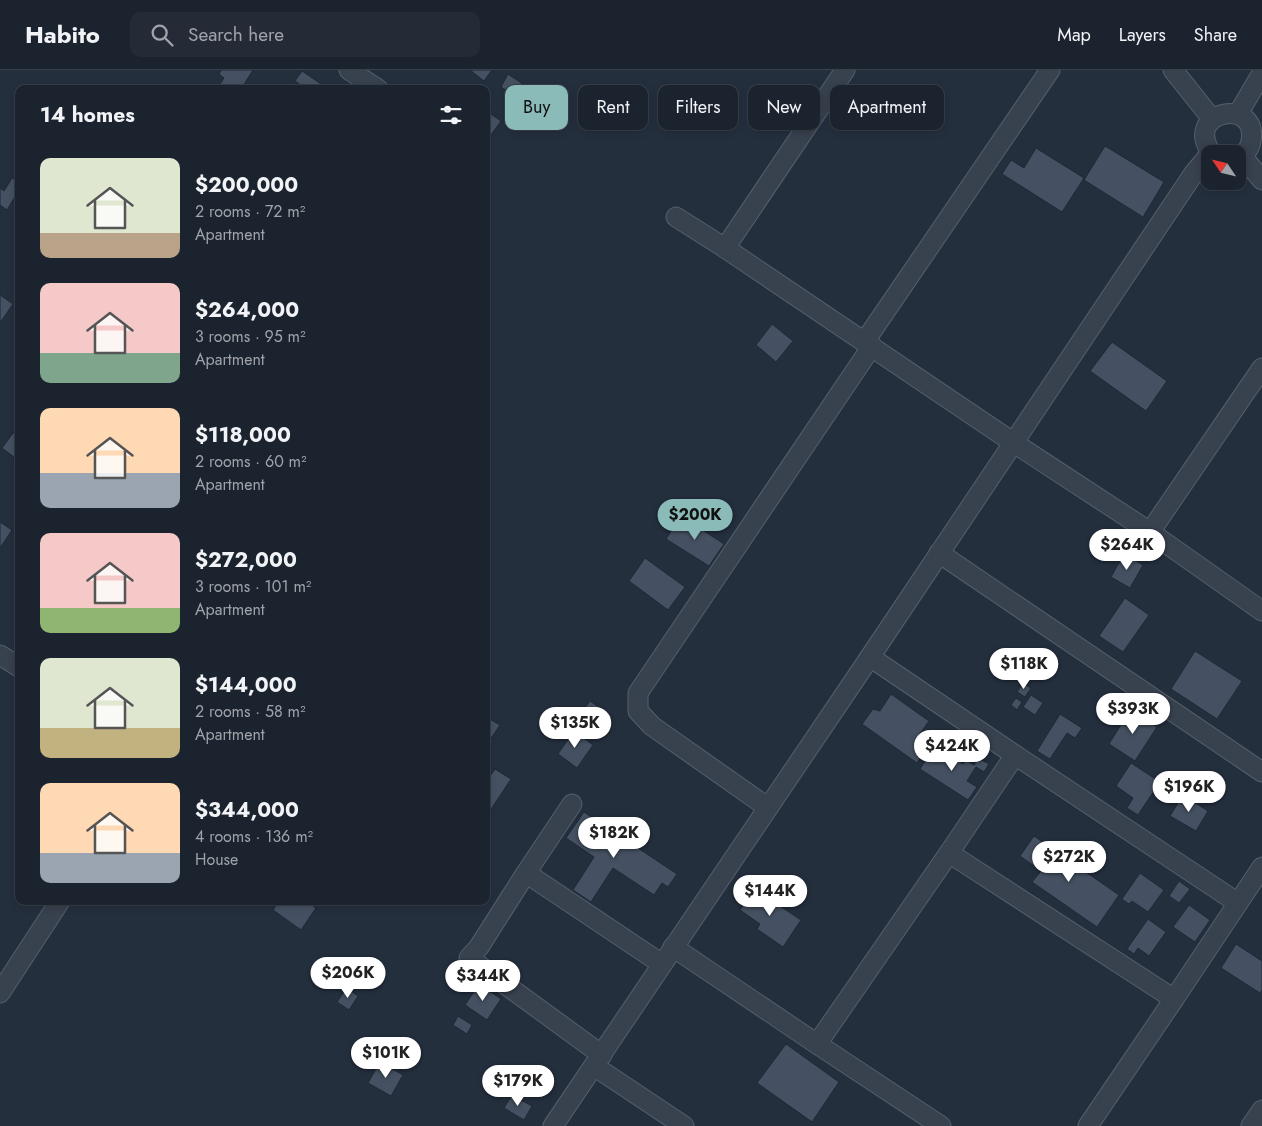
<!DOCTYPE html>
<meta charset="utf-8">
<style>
:root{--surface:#1b232e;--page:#242b36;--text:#f1f3f6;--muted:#a0a4aa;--line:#39404a;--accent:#8bbbb9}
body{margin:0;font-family:Jost,sans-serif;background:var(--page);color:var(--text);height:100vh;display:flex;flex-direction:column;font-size:19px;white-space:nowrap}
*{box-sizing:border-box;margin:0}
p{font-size:16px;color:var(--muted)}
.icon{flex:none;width:28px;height:28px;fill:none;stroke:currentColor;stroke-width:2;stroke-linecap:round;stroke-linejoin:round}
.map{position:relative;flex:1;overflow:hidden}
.side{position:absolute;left:15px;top:15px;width:475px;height:820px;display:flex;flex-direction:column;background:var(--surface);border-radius:10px;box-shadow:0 2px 8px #0003,0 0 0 1px var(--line)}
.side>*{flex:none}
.guide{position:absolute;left:505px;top:15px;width:475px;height:45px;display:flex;gap:10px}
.needle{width:32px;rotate:305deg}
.tools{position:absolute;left:1201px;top:75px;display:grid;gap:10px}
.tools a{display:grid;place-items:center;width:45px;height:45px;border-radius:10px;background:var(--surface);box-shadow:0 2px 8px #0003,0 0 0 1px var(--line);font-size:25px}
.price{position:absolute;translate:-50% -42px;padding:0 11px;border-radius:18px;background:#fff;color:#222;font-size:16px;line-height:32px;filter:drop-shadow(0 1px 2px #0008)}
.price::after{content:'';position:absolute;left:50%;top:30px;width:15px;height:11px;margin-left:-8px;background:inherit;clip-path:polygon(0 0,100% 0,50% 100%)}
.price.active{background:var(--accent);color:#111}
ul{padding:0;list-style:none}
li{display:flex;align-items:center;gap:15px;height:125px;padding:0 25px}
li span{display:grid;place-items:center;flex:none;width:140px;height:100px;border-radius:10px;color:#555}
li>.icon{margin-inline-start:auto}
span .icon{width:60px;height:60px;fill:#fffc;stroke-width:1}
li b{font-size:21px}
h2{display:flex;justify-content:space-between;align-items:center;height:60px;padding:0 25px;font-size:21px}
.chip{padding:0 18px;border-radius:10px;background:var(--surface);box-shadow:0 2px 8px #0003,0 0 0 1px var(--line);font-size:18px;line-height:45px}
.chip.active{background:var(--accent);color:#111}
header{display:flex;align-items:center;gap:30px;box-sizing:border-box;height:70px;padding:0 25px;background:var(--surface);border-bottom:1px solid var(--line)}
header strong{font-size:24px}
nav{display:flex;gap:28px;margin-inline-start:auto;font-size:18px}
.search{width:350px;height:45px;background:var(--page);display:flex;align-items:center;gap:12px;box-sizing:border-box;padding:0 18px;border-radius:10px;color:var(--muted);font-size:19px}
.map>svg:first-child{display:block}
</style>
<header>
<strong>Habito</strong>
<div class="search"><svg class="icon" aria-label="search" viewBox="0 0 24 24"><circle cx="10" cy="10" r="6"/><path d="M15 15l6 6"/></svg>Search here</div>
<nav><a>Map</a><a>Layers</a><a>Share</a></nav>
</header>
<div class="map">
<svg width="1262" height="1056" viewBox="0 0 1262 1056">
<rect width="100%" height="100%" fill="#242f3e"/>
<g fill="#455162" stroke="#1f2835">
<path d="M221 0H253L241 19H217L224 8 219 4Z"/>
<path d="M470 0H492L484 11Z"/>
<path d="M302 1 327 18 306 19 295 11Z"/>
<path d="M508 4 554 35 538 60 513 45 521 30 501 17Z"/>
<path d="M488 42 501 51 486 72V44Z"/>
<path d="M1105 76 1164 112 1143 147 1084 110Z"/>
<path d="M1036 78 1084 108 1062 142 1002 104 1011 90 1024 98Z"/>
<path d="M12 108 19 112V120L7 140 0 135V118L4 121Z"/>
<path d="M0 225 13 234 0 253Z"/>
<path d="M772 254 793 271 776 292 756 275Z"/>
<path d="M1112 272 1167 311 1146 341 1090 301Z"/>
<path d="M13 363 19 368V380L14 387 2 378Z"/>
<path d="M681 446 724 474 709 496 666 469Z"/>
<path d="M0 452 12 460 0 478Z"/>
<path d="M1124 484 1143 495 1130 518 1111 507Z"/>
<path d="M645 488 685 517 668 540 629 511Z"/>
<path d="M1125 528 1149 545 1123 582 1099 566Z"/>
<path d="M1195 581 1242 611 1217 649 1171 619Z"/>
<path d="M1023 613 1031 618 1025 627 1017 622Z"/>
<path d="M891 624 929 651 916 669 927 678 917 693 862 654 873 639 880 641Z"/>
<path d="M1031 625 1043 633 1035 645 1023 637Z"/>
<path d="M1016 628 1022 632 1017 640 1011 635Z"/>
<path d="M590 631 612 646 594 669 574 653Z"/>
<path d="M1130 640 1157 657 1135 691 1109 674Z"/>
<path d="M1060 644 1082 658 1075 668 1067 663 1050 689 1037 681Z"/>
<path d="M486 647 500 655 486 676Z"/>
<path d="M574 661 593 675 577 698 558 684Z"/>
<path d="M935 676 963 694 966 690 974 695 978 688 989 694 984 702 976 697 967 711 977 717 968 730 920 699Z"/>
<path d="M1131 693 1160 712 1138 745 1127 738 1133 728 1116 716Z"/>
<path d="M495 699 511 709 486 747V712Z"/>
<path d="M1183 725 1208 741 1196 761 1170 746Z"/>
<path d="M584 742 677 804 668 817 662 813 654 825 613 798 591 832 573 820 594 787 566 768Z"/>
<path d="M1034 766 1119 825 1097 857 1032 812 1041 801 1020 786Z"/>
<path d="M1140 803 1164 820 1148 842 1132 831 1129 834 1122 829Z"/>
<path d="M1179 811 1190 819 1179 833 1169 826Z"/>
<path d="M747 819 762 830 765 826 801 850 783 877 757 859 760 854 740 840 744 834 739 830Z"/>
<path d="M279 831H307L316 838 301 860 273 840Z"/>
<path d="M1189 835 1210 850 1195 872 1173 857Z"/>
<path d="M1148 849 1166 862 1149 886 1138 878 1134 884 1127 879Z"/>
<path d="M1236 874 1262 891V920L1260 923 1221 898Z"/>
<path d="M479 914 501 929 487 950 465 935Z"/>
<path d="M347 918 358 926 349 940 337 932Z"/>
<path d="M458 946 472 955 467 964 453 955Z"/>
<path d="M786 974 839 1012 812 1052 757 1013Z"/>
<path d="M380 992 403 1005 391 1026 368 1013Z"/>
<path d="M512 1025 532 1036 524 1050 504 1038Z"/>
</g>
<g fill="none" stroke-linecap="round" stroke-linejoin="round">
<g stroke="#565f6c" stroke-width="21">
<g id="street">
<path d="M349 0 378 19"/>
<path d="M845 0 725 178 1014 373 1150 462 1262 541"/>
<path d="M1173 0 1212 49"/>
<path d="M1238 44 1262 3"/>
<path d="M1212 84C1181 41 1259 26 1251 71 1250 78 1245 85 1238 88"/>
<path d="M1242 86 1262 110"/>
<path d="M676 147 725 178"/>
<path d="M865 271 1050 0"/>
<path d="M1150 462 1262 298"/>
<path d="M939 483 1262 702"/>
<path d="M0 585 19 597"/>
<path d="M870 587 1015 685"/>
<path d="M572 734 526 803 662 894"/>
<path d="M767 737 652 656 638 641V623L872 276"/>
<path d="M949 783 1015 685 1238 833 1262 797"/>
<path d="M526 803 479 877 469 888 602 985"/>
<path d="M673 877 817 974 949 783 1174 929 1088 1056"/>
<path d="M0 923 60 831"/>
<path d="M1174 929 1238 833"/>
<path d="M817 974 941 1056"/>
<path d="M594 996 684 1056"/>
<path d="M553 1056 870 587 1194 103 1210 84"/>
<path d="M1251 1056 1262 1040"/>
</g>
</g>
<use href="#street" stroke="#38414e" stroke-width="19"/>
</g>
</svg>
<div class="tools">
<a><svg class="needle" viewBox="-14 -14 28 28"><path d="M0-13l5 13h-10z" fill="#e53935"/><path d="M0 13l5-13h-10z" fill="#a0a4aa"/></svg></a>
</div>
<b class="price active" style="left:695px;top:471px">$200K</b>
<b class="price" style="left:1127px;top:501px">$264K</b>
<b class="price" style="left:1024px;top:620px">$118K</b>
<b class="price" style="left:1133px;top:665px">$393K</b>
<b class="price" style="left:575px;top:679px">$135K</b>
<b class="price" style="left:952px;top:702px">$424K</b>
<b class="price" style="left:1189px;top:743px">$196K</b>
<b class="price" style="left:614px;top:789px">$182K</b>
<b class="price" style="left:1069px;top:813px">$272K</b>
<b class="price" style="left:770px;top:847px">$144K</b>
<b class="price" style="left:348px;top:929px">$206K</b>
<b class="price" style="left:483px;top:932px">$344K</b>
<b class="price" style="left:386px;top:1009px">$101K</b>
<b class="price" style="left:518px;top:1037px">$179K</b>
<div class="guide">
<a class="chip active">Buy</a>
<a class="chip">Rent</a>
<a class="chip">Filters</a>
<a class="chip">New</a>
<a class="chip">Apartment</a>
</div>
<section class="side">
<h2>14 homes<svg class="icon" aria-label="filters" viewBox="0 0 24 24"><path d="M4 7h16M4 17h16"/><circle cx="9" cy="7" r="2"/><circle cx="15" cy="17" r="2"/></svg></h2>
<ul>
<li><span style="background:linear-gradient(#dfe7d0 75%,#b9a48a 0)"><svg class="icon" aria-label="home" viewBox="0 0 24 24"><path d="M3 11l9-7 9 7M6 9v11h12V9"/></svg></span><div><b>$200,000</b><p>2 rooms · 72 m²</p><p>Apartment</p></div></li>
<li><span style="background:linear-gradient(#f6c9c9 70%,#7fa58c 0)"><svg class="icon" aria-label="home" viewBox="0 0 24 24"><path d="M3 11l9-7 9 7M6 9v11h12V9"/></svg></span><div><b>$264,000</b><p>3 rooms · 95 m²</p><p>Apartment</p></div></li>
<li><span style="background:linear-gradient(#ffd9b3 65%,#9aa5b1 0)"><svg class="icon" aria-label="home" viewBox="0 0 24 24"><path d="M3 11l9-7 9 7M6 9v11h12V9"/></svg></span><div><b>$118,000</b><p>2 rooms · 60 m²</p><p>Apartment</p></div></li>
<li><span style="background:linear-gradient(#f6c9c9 75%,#8fb573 0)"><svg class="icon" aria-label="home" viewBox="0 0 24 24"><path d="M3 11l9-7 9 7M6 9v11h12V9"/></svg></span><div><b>$272,000</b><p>3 rooms · 101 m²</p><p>Apartment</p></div></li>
<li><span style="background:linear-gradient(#dfe7d0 70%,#c2b280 0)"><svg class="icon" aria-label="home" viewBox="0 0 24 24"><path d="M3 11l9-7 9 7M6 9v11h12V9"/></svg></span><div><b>$144,000</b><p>2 rooms · 58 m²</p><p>Apartment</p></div></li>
<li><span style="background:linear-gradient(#ffd9b3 70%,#9aa5b1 0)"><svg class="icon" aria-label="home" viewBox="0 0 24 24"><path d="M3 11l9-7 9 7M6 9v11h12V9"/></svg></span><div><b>$344,000</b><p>4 rooms · 136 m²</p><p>House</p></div></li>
</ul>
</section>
</div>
